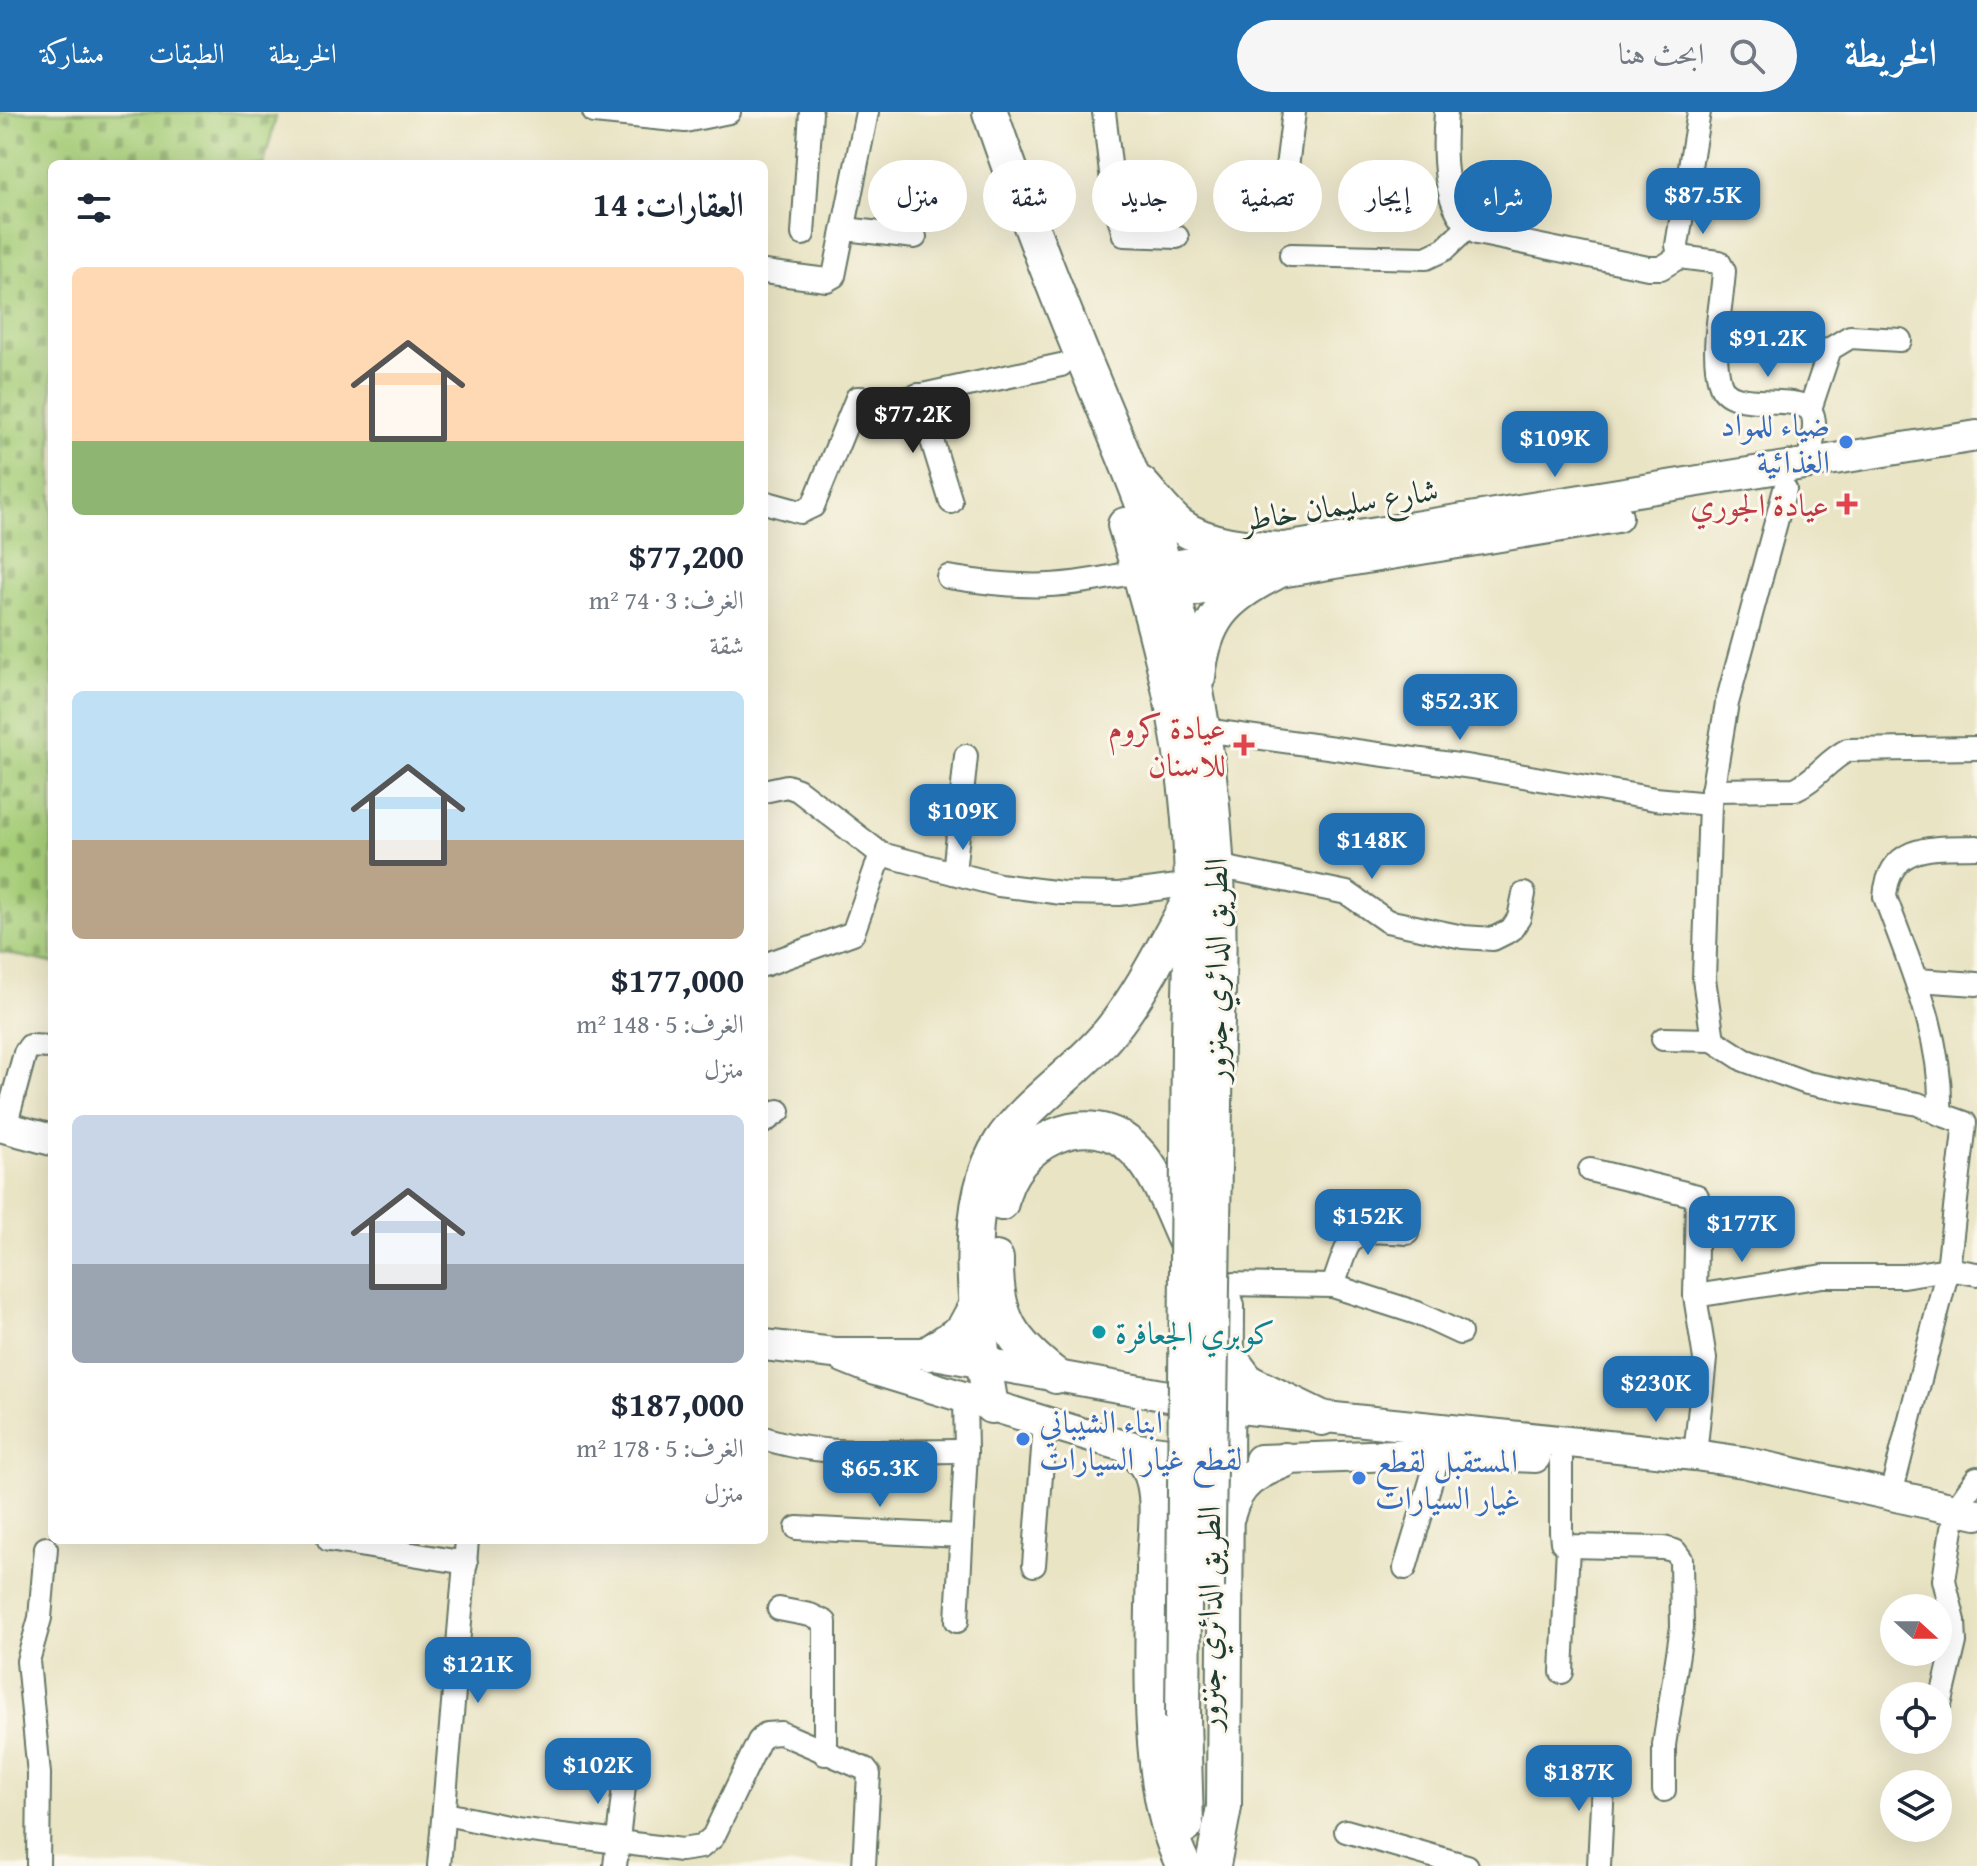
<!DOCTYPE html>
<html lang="ar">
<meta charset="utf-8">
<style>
:root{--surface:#fff;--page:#f6f6f7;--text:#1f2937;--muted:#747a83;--accent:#1f6fb2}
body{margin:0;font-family:"Gentium Book Plus",Amiri,serif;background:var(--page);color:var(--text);direction:rtl;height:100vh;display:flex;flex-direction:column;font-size:30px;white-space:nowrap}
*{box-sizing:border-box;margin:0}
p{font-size:26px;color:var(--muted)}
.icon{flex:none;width:44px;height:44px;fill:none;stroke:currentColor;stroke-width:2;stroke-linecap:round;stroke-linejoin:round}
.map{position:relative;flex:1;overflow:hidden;direction:ltr}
.side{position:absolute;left:48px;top:48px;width:720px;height:1384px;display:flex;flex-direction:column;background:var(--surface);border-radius:12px;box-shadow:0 8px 32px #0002;direction:rtl}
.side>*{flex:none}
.hud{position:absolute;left:792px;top:48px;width:760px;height:72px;direction:rtl;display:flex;gap:16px}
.needle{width:52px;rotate:111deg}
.fabs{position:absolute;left:1880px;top:1482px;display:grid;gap:16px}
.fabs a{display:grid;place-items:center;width:72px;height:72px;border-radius:50%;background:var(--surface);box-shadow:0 8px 32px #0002;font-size:40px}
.price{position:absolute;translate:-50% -68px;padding:0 18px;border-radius:16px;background:var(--accent);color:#fff;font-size:26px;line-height:52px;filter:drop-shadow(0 2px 4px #0008)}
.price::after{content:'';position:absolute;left:50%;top:48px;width:24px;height:18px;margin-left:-12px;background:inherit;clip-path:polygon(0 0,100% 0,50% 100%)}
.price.active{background:#222;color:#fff}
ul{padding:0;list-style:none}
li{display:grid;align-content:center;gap:16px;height:424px;padding:0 24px}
li span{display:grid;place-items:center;height:248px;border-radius:12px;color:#555}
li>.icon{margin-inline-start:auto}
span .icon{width:144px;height:144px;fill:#fffc;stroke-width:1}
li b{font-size:34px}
h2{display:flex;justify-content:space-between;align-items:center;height:96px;padding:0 24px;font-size:34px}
.pill{padding:0 28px;border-radius:36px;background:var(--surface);box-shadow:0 8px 32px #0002;font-size:28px;line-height:72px}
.pill.active{background:var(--accent);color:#fff}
header{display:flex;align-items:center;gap:48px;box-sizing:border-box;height:112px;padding:0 40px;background:var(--accent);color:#fff}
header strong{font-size:38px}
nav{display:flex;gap:44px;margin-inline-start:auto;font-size:28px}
.search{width:560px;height:72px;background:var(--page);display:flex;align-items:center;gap:20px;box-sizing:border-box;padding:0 28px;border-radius:44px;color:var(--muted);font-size:30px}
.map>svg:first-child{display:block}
</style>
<header>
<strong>الخريطة</strong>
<div class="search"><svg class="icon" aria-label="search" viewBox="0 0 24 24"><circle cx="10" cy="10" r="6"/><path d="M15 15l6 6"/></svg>ابحث هنا</div>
<nav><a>الخريطة</a><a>الطبقات</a><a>مشاركة</a></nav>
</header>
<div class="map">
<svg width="1977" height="1754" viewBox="0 0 1977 1754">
<defs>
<pattern id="cemetery-stones" width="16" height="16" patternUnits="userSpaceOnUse" patternTransform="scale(2)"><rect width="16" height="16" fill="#a6cd78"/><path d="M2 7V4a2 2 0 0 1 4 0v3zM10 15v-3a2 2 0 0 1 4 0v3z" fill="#87a863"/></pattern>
</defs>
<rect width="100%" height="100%" fill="#fbf7ec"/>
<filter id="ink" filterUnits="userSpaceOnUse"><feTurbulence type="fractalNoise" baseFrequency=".0125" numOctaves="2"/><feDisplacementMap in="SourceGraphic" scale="16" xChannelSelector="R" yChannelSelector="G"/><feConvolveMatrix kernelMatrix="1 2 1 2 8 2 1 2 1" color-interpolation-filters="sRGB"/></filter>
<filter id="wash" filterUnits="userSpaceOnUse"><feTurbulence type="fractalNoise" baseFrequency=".006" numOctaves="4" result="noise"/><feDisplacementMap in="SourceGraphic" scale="32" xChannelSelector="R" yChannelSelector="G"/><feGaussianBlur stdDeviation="1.8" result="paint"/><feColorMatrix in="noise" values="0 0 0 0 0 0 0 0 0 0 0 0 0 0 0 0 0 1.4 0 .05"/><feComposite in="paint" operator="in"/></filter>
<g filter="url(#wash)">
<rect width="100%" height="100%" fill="#e9e4c4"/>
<path fill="url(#cemetery-stones)" stroke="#628556" stroke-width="2" d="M0 0H227L276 5 264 52H52V851L0 840Z"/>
</g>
<g filter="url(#ink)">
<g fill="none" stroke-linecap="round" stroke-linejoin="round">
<g stroke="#676" stroke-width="26">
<g id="street">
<path d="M594 0 685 9 729 0"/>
<path d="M1104 0 1114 87 1124 123 1177 125"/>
<path d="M1446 0C1443 38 1441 98 1477 121L1648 156H1661L1679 145 1719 150 1724 159C1722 194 1710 237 1720 271 1729 304 1805 276 1813 304 1817 318 1810 338 1808 353"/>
<path d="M1285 71 1294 0"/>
<path d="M845 117 915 125"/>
<path d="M803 122 811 0"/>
<path d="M1291 143 1426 146 1445 137 1468 115"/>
<path d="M1679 145 1677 133 1699 0"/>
<path d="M764 160 827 168 834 164 867 0"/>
<path d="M918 283 951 390"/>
<path d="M1810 297 1830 237 1850 225 1900 228"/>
<path d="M764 390 800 400 813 394 857 286 904 287 1061 253"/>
<path d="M948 465C1026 478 1063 476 1140 459"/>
<path d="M1204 618 1472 655 1655 687 1710 692"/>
<path d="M1712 678 1795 677C1816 668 1827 648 1848 638L1977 636"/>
<path d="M764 679 787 674 798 678 881 742 999 773 1062 781 1119 782 1192 772"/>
<path d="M1217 754 1347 781 1387 809 1463 825 1493 827 1511 818 1519 806 1524 782"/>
<path d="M954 761 966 644"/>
<path d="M764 853 853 821 881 742"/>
<path d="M1917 868 1977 872"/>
<path d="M1663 927 1713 928 1744 948 1807 971 1918 992 1940 1002"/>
<path d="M1713 928 1704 867 1710 692 1727 591 1785 377"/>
<path d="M764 1010 779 999"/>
<path d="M5 1015 25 941 30 934 52 935"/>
<path d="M1590 1058 1697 1084 1695 1184"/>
<path d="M1226 1172 1333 1174 1417 1201 1460 1221"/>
<path d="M1333 1174C1352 1120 1347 1116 1407 1121"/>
<path d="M764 1326C825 1347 902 1338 966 1339"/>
<path d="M1695 1343 1705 1247 1695 1184 1823 1164H1903L1948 1157 1977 1162"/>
<path d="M1561 1347V1420L1562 1430 1568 1434 1664 1436 1675 1439 1681 1447 1682 1515 1664 1633V1678"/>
<path d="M1891 1382 1948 1157 1965 1011 1940 1002C1943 925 1911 856 1885 785 1889 730 1935 736 1977 735"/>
<path d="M1955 1397 1977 1366"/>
<path d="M797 1416 961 1424"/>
<path d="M329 1428 466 1451"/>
<path d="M1034 1453 1045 1312"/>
<path d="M1405 1456 1439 1342"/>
<path d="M779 1497 810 1503 825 1510V1642"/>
<path d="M957 1509 966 1339 965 1286"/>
<path d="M1562 1560 1568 1434"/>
<path d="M1941 1589 1955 1530 1954 1509 1944 1468 1952 1417"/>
<path d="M446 1702 516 1717 681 1738 701 1735 713 1725 759 1629 766 1622 781 1621 865 1657 869 1662 864 1754"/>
<path d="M1346 1719 1467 1754"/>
<path d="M38 1754 39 1662 28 1549 40 1506 46 1436"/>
<path d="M439 1754 467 1428"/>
<path d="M615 1754 628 1639"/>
<path d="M1599 1754 1604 1651"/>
</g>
</g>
<g stroke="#676" stroke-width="34">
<g id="secondary">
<path d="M1142 459 1977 324"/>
<path d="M1152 488 1274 461 1617 405"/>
<path d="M0 1014 52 1028"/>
<path d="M764 1233 834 1241H929L1229 1295 1695 1343 1743 1350 1977 1402"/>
<path d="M843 1245 875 1258 1130 1336 1208 1346"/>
<path d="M1260 1348 1449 1341 1535 1345"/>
</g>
</g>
<g stroke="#676" stroke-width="38">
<g id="primary">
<path d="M990 0C1018 82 1049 163 1082 243 1115 323 1151 403 1174 486 1215 631 1224 781 1216 930"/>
<path d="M1141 372C1153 385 1165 402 1179 413 1207 434 1249 436 1282 438"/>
<path d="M1125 413C1153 502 1177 593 1187 686 1196 767 1190 849 1189 930"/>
<path d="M1198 565C1204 508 1224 486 1274 461"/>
<path d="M1001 1091C1010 1031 1090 990 1136 1039 1159 1062 1172 1101 1186 1131"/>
<path d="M996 1147C995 1206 1011 1229 1056 1264"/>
<path d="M929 1241 963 1218 975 1196"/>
<path d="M1228 1243 1248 1270 1322 1306"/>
<path d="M991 1294C978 1219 957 1097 1001 1030 1027 991 1083 955 1113 916 1143 878 1165 832 1189 790"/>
<path d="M1130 1336C1141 1346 1151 1355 1154 1371 1160 1397 1154 1429 1154 1457 1152 1539 1145 1681 1184 1754"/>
<path d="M1228 1402C1236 1370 1255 1360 1285 1348"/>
<path d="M1183 1606 1186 1713"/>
<path d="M1213 1753 1224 1695 1227 1194"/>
</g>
</g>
<use href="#street" stroke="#fff" stroke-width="22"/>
<use href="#secondary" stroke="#fff" stroke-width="30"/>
<use href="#primary" stroke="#fff" stroke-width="34"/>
<g stroke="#676" stroke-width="38" stroke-linecap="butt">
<g id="primary-bridge">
<path d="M1207 1476 1216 930"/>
<path d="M1183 1606 1189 930"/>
</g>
</g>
<use href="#primary-bridge" stroke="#fff" stroke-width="34"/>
</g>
</g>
<g fill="#3f7fe0" stroke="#fbf7ec" stroke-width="3">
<circle cx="1846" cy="330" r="8"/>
<circle cx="1023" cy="1327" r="8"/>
<circle cx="1359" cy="1366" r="8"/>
</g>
<g fill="#e0444e" stroke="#fbf7ec" stroke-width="3">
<path d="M1843 380h8v8h8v8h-8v8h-8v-8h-8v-8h8z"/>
<path d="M1240 621h8v8h8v8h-8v8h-8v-8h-8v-8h8z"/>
</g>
<circle fill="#0f9aa8" stroke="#fbf7ec" stroke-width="3" cx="1099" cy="1220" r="8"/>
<g text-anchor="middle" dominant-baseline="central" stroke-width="6" stroke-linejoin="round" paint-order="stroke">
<g font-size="32" fill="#366cbe" stroke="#fbf7ec" text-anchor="start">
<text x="1830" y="312" text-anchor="end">ضياء للمواد<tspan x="1830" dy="37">الغذائية</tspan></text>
<text x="1039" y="1309">ابناء الشيباني<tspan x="1039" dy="37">لقطع غيار السيارات</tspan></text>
<text x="1375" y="1348">المستقبل لقطع<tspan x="1375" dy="37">غيار السيارات</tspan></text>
</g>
<g font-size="32" fill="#1f3d34" stroke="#fbf7ec">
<text transform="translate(1340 392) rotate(-9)">شارع سليمان خاطر</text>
<text transform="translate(1215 858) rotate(-90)">الطريق الدائري جنزور</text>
<text transform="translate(1208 1506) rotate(-90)">الطريق الدائري جنزور</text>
</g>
<g font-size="32" fill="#be3a42" stroke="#fbf7ec" text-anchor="end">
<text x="1829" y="392">عيادة الجوري</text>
<text x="1226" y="615">عيادة كروم<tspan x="1226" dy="37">للاسنان</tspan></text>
</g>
<g font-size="32" fill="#0d838f" stroke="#fbf7ec" text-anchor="start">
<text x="1115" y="1220">كوبري الجعافرة</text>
</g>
</g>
</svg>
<div class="fabs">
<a><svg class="needle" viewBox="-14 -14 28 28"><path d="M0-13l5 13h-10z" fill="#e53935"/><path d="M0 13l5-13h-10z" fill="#747a83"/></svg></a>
<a><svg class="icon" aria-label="locate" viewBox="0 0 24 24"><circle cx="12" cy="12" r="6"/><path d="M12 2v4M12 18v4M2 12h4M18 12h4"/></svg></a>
<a><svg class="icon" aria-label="layers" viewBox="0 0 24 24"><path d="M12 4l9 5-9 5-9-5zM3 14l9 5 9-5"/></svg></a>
</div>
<b class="price" style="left:1703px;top:124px">$87.5K</b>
<b class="price" style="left:1768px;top:267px">$91.2K</b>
<b class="price active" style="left:913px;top:343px">$77.2K</b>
<b class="price" style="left:1555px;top:367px">$109K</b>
<b class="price" style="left:1460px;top:630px">$52.3K</b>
<b class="price" style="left:963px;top:740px">$109K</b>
<b class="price" style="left:1372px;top:769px">$148K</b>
<b class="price" style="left:1368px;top:1145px">$152K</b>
<b class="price" style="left:1742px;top:1152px">$177K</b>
<b class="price" style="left:1656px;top:1312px">$230K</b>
<b class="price" style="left:880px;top:1397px">$65.3K</b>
<b class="price" style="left:478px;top:1593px">$121K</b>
<b class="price" style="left:598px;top:1694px">$102K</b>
<b class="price" style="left:1579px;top:1701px">$187K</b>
<div class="hud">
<a class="pill active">شراء</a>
<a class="pill">إيجار</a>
<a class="pill">تصفية</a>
<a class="pill">جديد</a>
<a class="pill">شقة</a>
<a class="pill">منزل</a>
</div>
<section class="side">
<h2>العقارات: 14<svg class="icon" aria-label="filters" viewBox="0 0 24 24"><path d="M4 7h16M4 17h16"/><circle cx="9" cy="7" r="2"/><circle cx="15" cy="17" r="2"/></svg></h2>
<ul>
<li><span style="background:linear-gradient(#ffd9b3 70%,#8fb573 0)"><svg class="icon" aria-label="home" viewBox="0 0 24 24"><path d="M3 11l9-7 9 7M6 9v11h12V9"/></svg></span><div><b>$77,200</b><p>الغرف: 3 · 74 m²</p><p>شقة</p></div></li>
<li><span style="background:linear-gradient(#bfe0f5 60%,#b9a48a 0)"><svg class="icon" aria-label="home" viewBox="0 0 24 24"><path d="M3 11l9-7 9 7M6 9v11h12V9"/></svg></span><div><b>$177,000</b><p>الغرف: 5 · 148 m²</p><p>منزل</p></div></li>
<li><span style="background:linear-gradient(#c9d6e8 60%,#9aa5b1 0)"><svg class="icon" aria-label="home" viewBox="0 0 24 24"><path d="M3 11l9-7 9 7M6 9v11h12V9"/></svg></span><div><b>$187,000</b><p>الغرف: 5 · 178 m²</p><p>منزل</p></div></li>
</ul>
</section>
</div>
